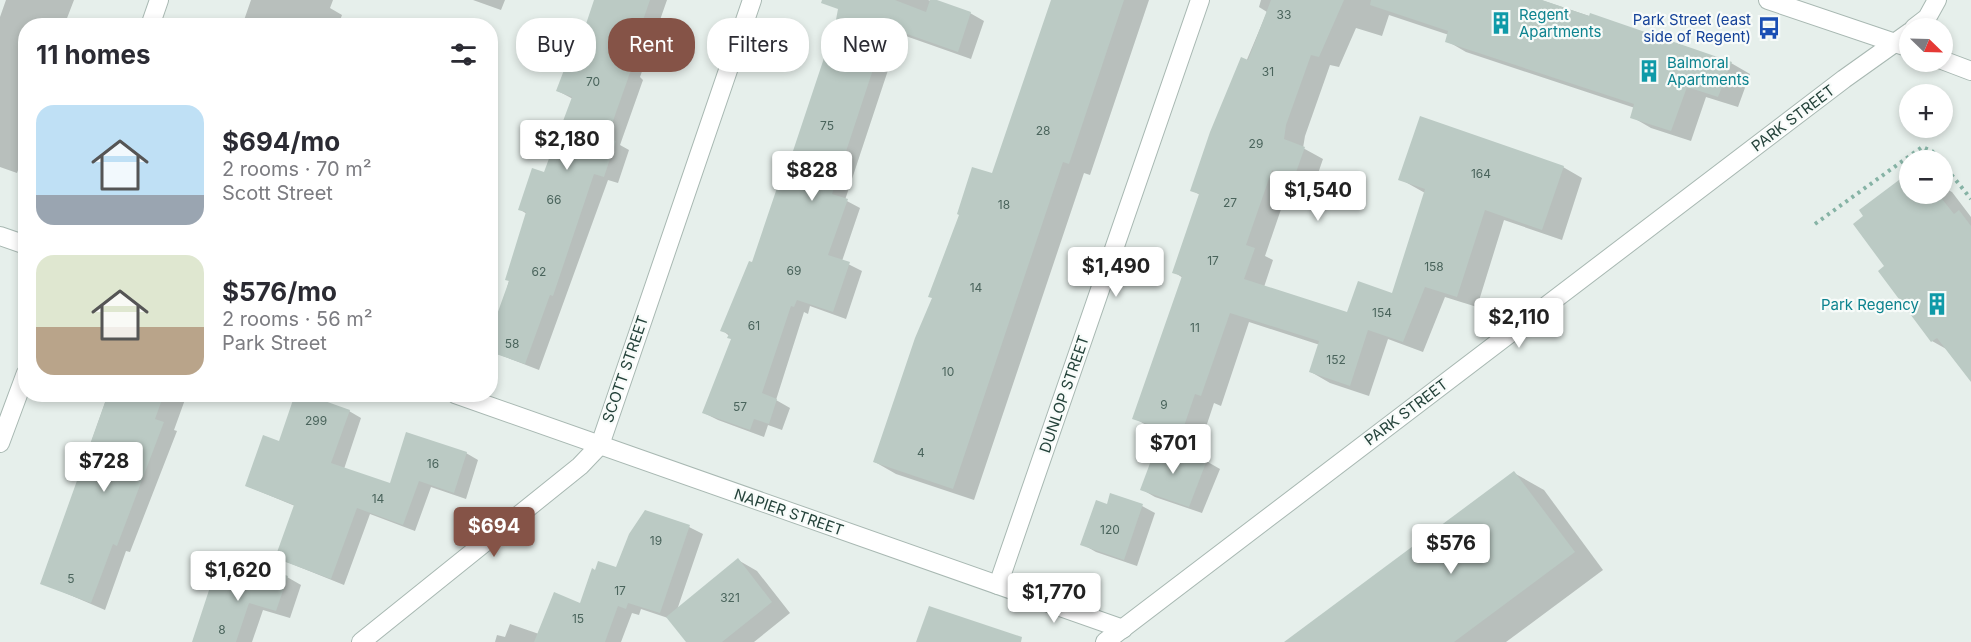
<!DOCTYPE html>
<meta charset="utf-8">
<style>
:root{--surface:#fff;--page:#f2f2f3;--text:#2b2b33;--muted:#7c7c81;--accent:#855347}
body{margin:0;font-family:Inter,sans-serif;background:var(--page);color:var(--text);height:100vh;display:flex;flex-direction:column;font-size:22px;white-space:nowrap}
*{box-sizing:border-box;margin:0}
p{font-size:20px;color:var(--muted)}
.icon{flex:none;width:33px;height:33px;fill:none;stroke:currentColor;stroke-width:2;stroke-linecap:round;stroke-linejoin:round}
.map{position:relative;flex:1;overflow:hidden}
.panel{position:absolute;left:18px;top:18px;width:480px;height:384px;display:flex;flex-direction:column;background:var(--surface);border-radius:24px;box-shadow:0 3px 9px #0003}
.panel>*{flex:none}
.guide{position:absolute;left:516px;top:18px;width:570px;height:54px;display:flex;gap:12px}
.needle{width:39px;rotate:113deg}
.tools{position:absolute;left:1899px;top:18px;display:grid;gap:12px}
.tools a{display:grid;place-items:center;width:54px;height:54px;border-radius:50%;background:var(--surface);box-shadow:0 3px 9px #0003;font-size:30px}
.price{position:absolute;translate:-50% -51px;padding:0 14px;border-radius:6px;background:#fff;color:#222;font-size:20px;line-height:39px;filter:drop-shadow(0 2px 3px #0008)}
.price::after{content:'';position:absolute;left:50%;top:36px;width:18px;height:14px;margin-left:-9px;background:inherit;clip-path:polygon(0 0,100% 0,50% 100%)}
.price.selected{background:var(--accent);color:#fff}
ul{padding:0;list-style:none}
li{display:flex;align-items:center;gap:18px;height:150px;padding:0 18px}
li span{display:grid;place-items:center;flex:none;width:168px;height:120px;border-radius:18px;color:#555}
li>.icon{margin-inline-start:auto}
span .icon{width:72px;height:72px;fill:#fffc;stroke-width:1}
li b{font-size:26px}
h2{display:flex;justify-content:space-between;align-items:center;height:72px;padding:0 18px;font-size:26px}
.tag{padding:0 21px;border-radius:24px;background:var(--surface);box-shadow:0 3px 9px #0003;font-size:21px;line-height:54px}
.tag.selected{background:var(--accent);color:#fff}
.map>svg:first-child{display:block}
</style>
<div class="map">
<svg width="1971" height="642" viewBox="0 0 1971 642">
<rect width="100%" height="100%" fill="#e6efeb"/>
<g fill="#0003">
<path d="M6 0H74L64 26H26V148L17 173 0 167V17Z"/>
<path d="M251 0H333L330 8 342 15 338 26H242Z"/>
<path d="M473 0H505L501 10Z"/>
<path d="M596 0H667L640 77 643 80 620 145 629 150 618 183 608 180 539 370 490 351 527 214 519 209 545 174 573 99 558 91 578 53Z"/>
<path d="M844 0H928L970 13 984 21 971 59 900 34 845 200 860 208 842 261 862 271 846 319 810 306 808 314 804 312 776 400 790 408 782 430 768 425 764 437 718 420 704 413 733 339 722 330 753 264 785 179Z"/>
<path d="M1052 0H1149L1090 175 1084 173 974 500 896 474 875 462 993 175Z"/>
<path d="M1261 0H1541L1731 63 1750 74 1738 107 1706 97 1691 141 1651 128 1632 117 1635 108 1466 52 1447 41 1449 35 1389 15 1382 36 1356 28 1339 67 1330 65 1305 136 1303 148 1323 159 1313 188 1291 180 1265 256 1273 260 1264 287 1348 314 1393 295 1425 193 1400 179 1563 167 1582 178 1562 240 1504 220 1477 307 1445 297 1423 352 1388 339 1369 396 1330 383 1311 372 1320 345 1249 322 1221 406 1214 403 1200 445 1153 429 1134 418 1183 278 1174 272 1200 195 1192 190 1267 12 1259 7Z"/>
<path d="M1907 176 1910 177V194H1942V187L1952 192 1971 217V379L1948 350 1932 341 1886 266Z"/>
<path d="M108 394H187L174 430 177 431 130 552 126 551 105 610 42 583Z"/>
<path d="M349 411 361 418 344 469 390 485 466 453 478 460 466 499 431 487 415 531 370 514 344 585 277 558 295 506 247 486 280 443Z"/>
<path d="M1206 461 1220 469 1202 513 1155 497 1141 489Z"/>
<path d="M1514 473 1544 490 1603 570 1506 642H1303Z"/>
<path d="M1142 506 1155 513 1137 566 1096 552 1082 544Z"/>
<path d="M689 527 703 534 677 610 738 560 757 571 790 613 754 642H687L668 618 641 609 639 615 632 613 621 642H495L497 635 505 637 510 624 539 634 581 604 617 569Z"/>
<path d="M287 577 301 585 290 618 263 610 252 642H193L228 592Z"/>
</g>
<g fill="#bbcac4">
<path d="M594 0H650L626 69 631 70 607 138 616 141 604 177 594 174 553 296 550 295 525 364 490 352V334L509 281 505 280 526 212 518 210 532 168 544 172 572 97 556 91 572 49 577 51Z"/>
<path d="M822 0H895L926 12 930 0H937L971 12 958 52 887 27 832 194 848 199 828 255 850 262 833 312 797 300 794 307 791 306 762 393 777 399 769 424 754 419 750 430 702 413 731 339 727 338 729 334 720 331 749 261 752 262 779 182 782 177 784 178 835 25 838 9 821 3Z"/>
<path d="M1051 0H1124L1069 164 1063 162 953 489 873 462 915 338 932 298 928 297 959 215 957 214 972 167 992 173Z"/>
<path d="M1271 0H1344L1319 57 1311 55 1286 125 1284 139 1305 147 1294 178 1272 170 1246 245 1255 248 1244 279 1347 312 1358 281 1392 293 1425 189 1398 180 1420 116 1564 166 1542 230 1485 210 1457 297 1425 287 1403 342 1368 330 1350 386 1309 372 1319 341 1230 313 1201 396 1195 394 1181 435 1132 419 1182 276 1172 273 1199 194 1190 191 1210 132 1241 57 1248 60Z"/>
<path d="M1371 0H1542L1589 16 1590 13 1732 62 1718 97 1687 87 1671 131 1630 118 1634 104 1445 42 1448 31 1370 5Z"/>
<path d="M1907 174 1910 194H1938L1954 214 1959 210 1971 226V382L1937 338 1931 342 1878 271 1884 266 1853 224 1863 216 1859 210Z"/>
<path d="M108 394H164L155 419 164 422 117 546 113 544 91 603 40 584Z"/>
<path d="M295 394H305L350 410 331 463 390 483 406 432 467 452 454 493 419 481 403 525 357 508 331 579 275 558 294 505 245 486 263 435 279 441Z"/>
<path d="M1158 442 1207 460 1189 507 1140 490Z"/>
<path d="M1514 471 1575 552 1454 642H1284Z"/>
<path d="M1110 493 1143 504 1124 560 1080 545 1096 500 1107 504Z"/>
<path d="M645 510 690 525 660 613 628 603 626 609 618 606 605 642H534L554 592 580 603 592 568 595 570 598 561 616 567 629 534Z"/>
<path d="M738 558 772 602 722 642H686L666 617Z"/>
<path d="M238 559 288 576 276 611 249 603 236 642H192L211 584 227 590Z"/>
<path d="M929 606 1022 637 1021 642H916Z"/>
</g>
<g fill="none" stroke-linecap="round" stroke-linejoin="round">
<g stroke="#a8b8b2" stroke-width="20">
<g id="minor">
<path d="M1768 0 1910 48"/>
<path d="M150 26 159 0"/>
<path d="M1914 28 1927 18 1937 0"/>
<path d="M1942 60 1971 71"/>
<path d="M0 236 26 245"/>
<path d="M455 394 1123 629"/>
<path d="M0 443 26 373"/>
<path d="M998 585 1200 0"/>
<path d="M361 642 580 466 600 445 752 0"/>
<path d="M1105 642 1844 79 1910 32"/>
</g>
</g>
<g stroke="#86b3a5" stroke-width="4" stroke-dasharray="3 4.5" stroke-linecap="butt">
<path d="M1942 163 1971 199"/>
<path d="M1815 224 1922 147 1932 151 1940 160"/>
</g>
<use href="#minor" stroke="#fff" stroke-width="18"/>
</g>
<defs>
<g id="building-bare" transform="scale(1.8)"><path d="M-4-6H4V6H1V3H-1V6H-4ZM-2.5-4.3h1.7v1.8h-1.7ZM.8-4.3h1.7v1.8H.8ZM-2.5-1h1.7V.8h-1.7ZM.8-1h1.7V.8H.8Z" fill="#0f9aa8" stroke="#f7fbf9" stroke-width="2.5" paint-order="stroke"/></g>
<g id="bus-bare" transform="scale(1.8)"><path d="M-5-6H5V4H4V6H2V4H-2V6H-4V4H-5ZM-3.5-4V0h7V-4ZM-3.5 1.2v1.5H-2V1.2ZM2 1.2v1.5H3.5V1.2Z" fill="#1a4fb4" stroke="#f7fbf9" stroke-width="2.5" paint-order="stroke"/></g>
</defs>
<g fill-rule="evenodd">
<use href="#building-bare" x="1501" y="23"/>
<use href="#bus-bare" x="1769" y="28"/>
<use href="#building-bare" x="1649" y="71"/>
<use href="#building-bare" x="1937" y="304"/>
</g>
<g text-anchor="middle" dominant-baseline="central" stroke-width="4.5" stroke-linejoin="round" paint-order="stroke">
<g font-size="12" fill="#4a645c">
<text x="1284" y="14">33</text>
<text x="1268" y="71">31</text>
<text x="593" y="81">70</text>
<text x="827" y="125">75</text>
<text x="1043" y="130">28</text>
<text x="1256" y="143">29</text>
<text x="1481" y="173">164</text>
<text x="554" y="199">66</text>
<text x="1230" y="202">27</text>
<text x="1004" y="204">18</text>
<text x="1213" y="260">17</text>
<text x="1434" y="266">158</text>
<text x="794" y="270">69</text>
<text x="539" y="271">62</text>
<text x="976" y="287">14</text>
<text x="1382" y="312">154</text>
<text x="754" y="325">61</text>
<text x="1195" y="327">11</text>
<text x="512" y="343">58</text>
<text x="1336" y="359">152</text>
<text x="948" y="371">10</text>
<text x="1164" y="404">9</text>
<text x="740" y="406">57</text>
<text x="316" y="420">299</text>
<text x="921" y="452">4</text>
<text x="433" y="463">16</text>
<text x="378" y="498">14</text>
<text x="1110" y="529">120</text>
<text x="656" y="540">19</text>
<text x="71" y="578">5</text>
<text x="620" y="590">17</text>
<text x="730" y="597">321</text>
<text x="578" y="618">15</text>
<text x="222" y="629">8</text>
</g>
<g font-size="15" fill="#0d838f" stroke="#f7fbf9" text-anchor="start">
<text x="1519" y="14">Regent<tspan x="1519" dy="17">Apartments</tspan></text>
<text x="1667" y="62">Balmoral<tspan x="1667" dy="17">Apartments</tspan></text>
<text x="1919" y="304" text-anchor="end">Park Regency</text>
</g>
<g font-size="15" fill="#164399" stroke="#f7fbf9" text-anchor="end">
<text x="1751" y="19">Park Street (east<tspan x="1751" dy="17">side of Regent)</tspan></text>
</g>
<g font-size="15" fill="#24423a" stroke="#f7fbf9">
<text transform="translate(1793 118) rotate(-37)">PARK STREET</text>
<text transform="translate(625 369) rotate(-71)">SCOTT STREET</text>
<text transform="translate(1064 394) rotate(-71)">DUNLOP STREET</text>
<text transform="translate(1406 412) rotate(-37)">PARK STREET</text>
<text transform="translate(789 512) rotate(19)">NAPIER STREET</text>
</g>
</g>
</svg>
<div class="tools">
<a><svg class="needle" viewBox="-14 -14 28 28"><path d="M0-13l5 13h-10z" fill="#e53935"/><path d="M0 13l5-13h-10z" fill="#7c7c81"/></svg></a>
<a>+</a>
<a>−</a>
</div>
<b class="price" style="left:567px;top:171px">$2,180</b>
<b class="price" style="left:812px;top:202px">$828</b>
<b class="price" style="left:1318px;top:222px">$1,540</b>
<b class="price" style="left:1116px;top:298px">$1,490</b>
<b class="price" style="left:1519px;top:349px">$2,110</b>
<b class="price" style="left:1173px;top:475px">$701</b>
<b class="price" style="left:104px;top:493px">$728</b>
<b class="price selected" style="left:494px;top:558px">$694</b>
<b class="price" style="left:1451px;top:575px">$576</b>
<b class="price" style="left:238px;top:602px">$1,620</b>
<b class="price" style="left:1054px;top:624px">$1,770</b>
<div class="guide">
<a class="tag">Buy</a>
<a class="tag selected">Rent</a>
<a class="tag">Filters</a>
<a class="tag">New</a>
</div>
<section class="panel">
<h2>11 homes<svg class="icon" aria-label="filters" viewBox="0 0 24 24"><path d="M4 7h16M4 17h16"/><circle cx="9" cy="7" r="2"/><circle cx="15" cy="17" r="2"/></svg></h2>
<ul>
<li><span style="background:linear-gradient(#bfe0f5 75%,#9aa5b1 0)"><svg class="icon" aria-label="home" viewBox="0 0 24 24"><path d="M3 11l9-7 9 7M6 9v11h12V9"/></svg></span><div><b>$694/mo</b><p>2 rooms · 70 m²</p><p>Scott Street</p></div></li>
<li><span style="background:linear-gradient(#dfe7d0 60%,#b9a48a 0)"><svg class="icon" aria-label="home" viewBox="0 0 24 24"><path d="M3 11l9-7 9 7M6 9v11h12V9"/></svg></span><div><b>$576/mo</b><p>2 rooms · 56 m²</p><p>Park Street</p></div></li>
</ul>
</section>
</div>
